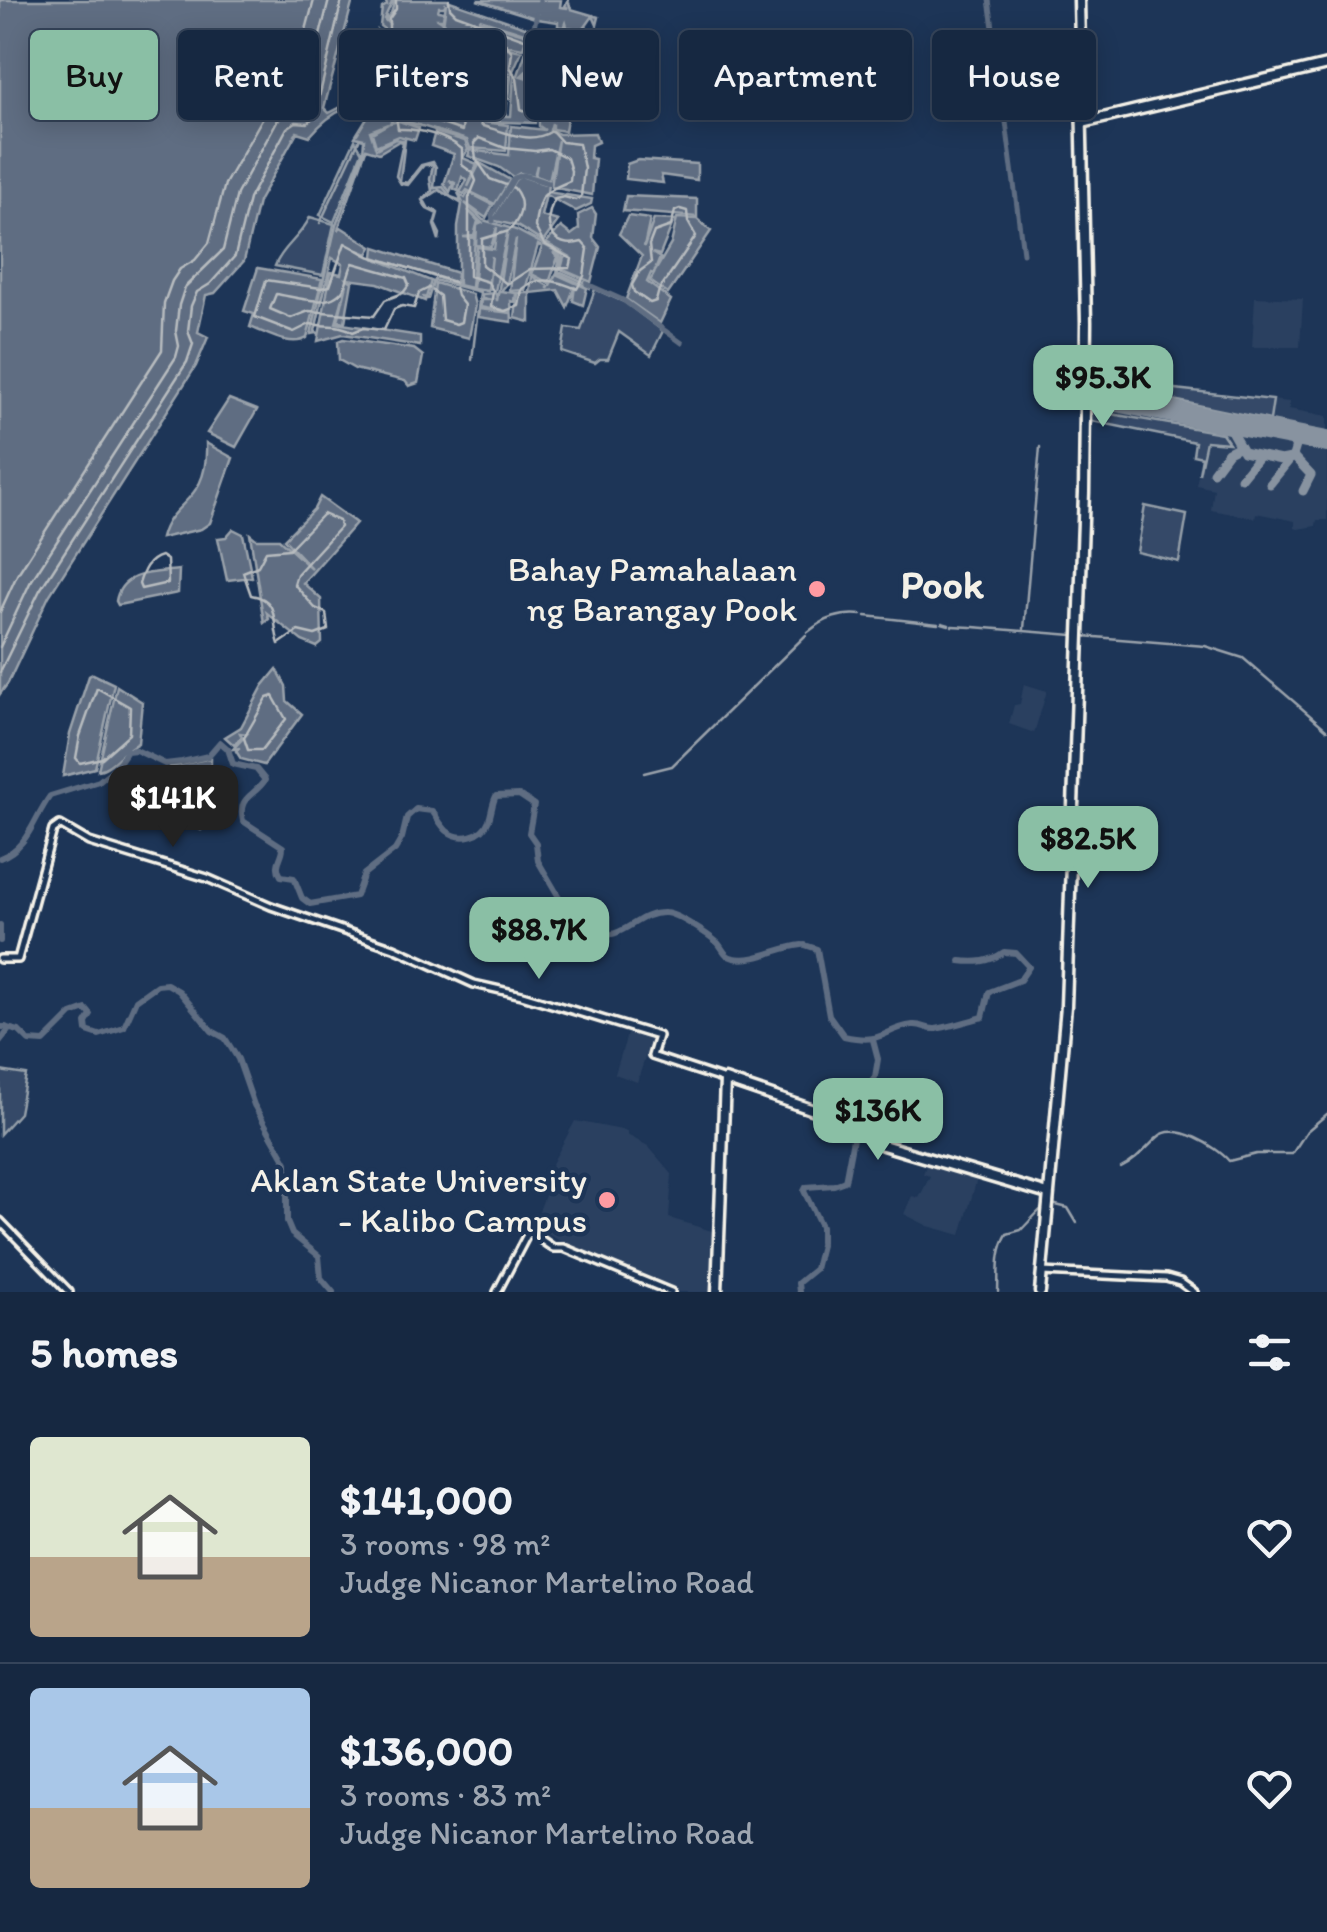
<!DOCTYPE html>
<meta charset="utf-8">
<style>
:root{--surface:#162841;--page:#1f3048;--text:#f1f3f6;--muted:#9ea6b1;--line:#35445a;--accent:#8abfa5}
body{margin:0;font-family:Itim,sans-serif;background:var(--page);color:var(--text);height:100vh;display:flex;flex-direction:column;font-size:38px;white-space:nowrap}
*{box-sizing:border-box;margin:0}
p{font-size:32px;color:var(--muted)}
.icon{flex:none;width:55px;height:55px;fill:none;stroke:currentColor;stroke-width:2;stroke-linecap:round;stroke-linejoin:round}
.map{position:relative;height:1292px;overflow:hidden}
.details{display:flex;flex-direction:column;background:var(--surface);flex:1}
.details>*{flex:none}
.banner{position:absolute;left:30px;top:30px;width:1268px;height:90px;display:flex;gap:20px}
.price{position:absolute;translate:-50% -85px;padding:0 22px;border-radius:20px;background:var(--accent);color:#111;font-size:32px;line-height:65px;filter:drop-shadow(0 2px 5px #0008)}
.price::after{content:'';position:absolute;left:50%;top:60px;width:30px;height:22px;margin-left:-15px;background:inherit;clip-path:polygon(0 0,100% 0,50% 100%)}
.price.on{background:#222;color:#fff}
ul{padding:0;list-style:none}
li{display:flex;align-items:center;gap:30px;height:250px;padding:0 30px}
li+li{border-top:2px solid var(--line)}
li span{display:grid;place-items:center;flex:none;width:280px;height:200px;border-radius:10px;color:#555}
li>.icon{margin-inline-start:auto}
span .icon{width:120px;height:120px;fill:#fffc;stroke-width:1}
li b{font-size:42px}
h2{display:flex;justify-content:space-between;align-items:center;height:120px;padding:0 30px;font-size:42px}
.tag{padding:0 35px;border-radius:10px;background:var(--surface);box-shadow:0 5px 25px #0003,0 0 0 2px var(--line);font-size:35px;line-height:90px}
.tag.on{background:var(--accent);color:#111}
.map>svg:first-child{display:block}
</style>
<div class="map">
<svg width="1327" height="1292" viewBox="0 0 1327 1292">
<rect width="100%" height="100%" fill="#1d3557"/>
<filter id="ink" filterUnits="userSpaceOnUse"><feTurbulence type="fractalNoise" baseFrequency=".01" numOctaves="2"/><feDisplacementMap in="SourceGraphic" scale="20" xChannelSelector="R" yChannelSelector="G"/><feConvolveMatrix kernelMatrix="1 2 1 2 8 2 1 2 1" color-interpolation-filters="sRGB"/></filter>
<g filter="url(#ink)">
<g fill="#2a4060">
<path d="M1255 297 1303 299 1300 347H1252Z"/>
<path d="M1089 373 1166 388 1289 402V409L1327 416V520H1317L1316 526 1298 529 1295 528V521L1256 513 1255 518 1211 510 1214 489 1196 485 1202 457 1193 455 1195 442 1087 420Z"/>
<path d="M1024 684 1047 691 1034 733 1009 724 1014 705 1020 704Z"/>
<path d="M630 1025 649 1030 652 1037 637 1082 615 1074Z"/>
<path d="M575 1121 627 1131V1135L648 1146 672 1174 669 1218 715 1232 714 1292H679L572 1249 534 1224 551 1180 547 1173Z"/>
<path d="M928 1160 978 1175 961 1235 928 1226 904 1214 912 1196 919 1198 930 1176 923 1174Z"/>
</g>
<g fill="#354a67" stroke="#949ea8" stroke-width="2.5">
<path d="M355 140 362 152 334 222 320 215Z"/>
<path d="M310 217 334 224 323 275 275 266C282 247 301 237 310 217Z"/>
<path d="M595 289 624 302 663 331 651 355 619 332 608 359H600L595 363 562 352 566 328 581 330Z"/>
<path d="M1089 373 1166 388 1273 400 1270 420 1115 388 1111 414 1222 433 1229 443 1206 441 1199 474 1202 457 1193 455 1195 442 1087 420Z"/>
<path d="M1145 506 1187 515 1179 562 1137 552Z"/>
<path d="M0 1071 26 1075 19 1113 0 1134Z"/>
</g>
<g fill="#5e6d82" stroke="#9aa2ab" stroke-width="2.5">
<path d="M0 0H353L324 108 329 113 353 101H365L363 76 370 70 393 81 401 75 397 39 380 26 382 8 387 5 385 0H393L384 19 390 25 386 19 391 13 395 0H447L528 28 527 34 480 19 476 28 479 29 481 21 527 35 523 48 442 33 446 3 444 7H439L438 11 444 12 443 19H439L442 21 440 41 444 35 522 51 512 73H491L487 88 494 75 511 76 509 99 506 98 508 79H495L485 116 489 118 493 116 495 100 498 101 497 116H503L504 102 507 103 506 116H511L514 75H518L534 28 576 39 574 44 553 40 574 46 575 50 578 40 596 45 590 57 540 46V50L543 48 572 55 568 67 537 65 571 70 570 78 581 94 580 100 537 92 533 77 525 75 535 66 536 54 533 65 521 76 531 79 536 94 535 123 475 121 508 125 506 151 470 148 467 140 399 119 397 113 390 123 399 121 419 128 415 140 399 136 376 146 372 133 388 124 370 131 376 149 395 139 405 140 400 181 407 183 421 165 433 162 436 167 434 188 443 187 451 197 462 201 458 193 465 198 468 192 493 205 486 218 465 203 483 220 516 230 563 255 559 271 591 285 590 288 557 273 560 256 553 252 558 257 549 283 532 274 542 247 538 245 525 290 510 291 516 239 507 284 501 291 516 293 515 302 511 301 512 322 478 317 479 309 511 313 480 307 481 300H492L482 298V294L496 293 497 301 508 230 495 291 488 289 492 256 488 291 473 289 477 247 494 249 497 227 491 247 476 245 477 225 482 223 468 210 478 221 474 236 463 237 475 238 471 288 458 285V227L462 204 439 190 424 200 429 209 435 210 438 213 435 224 440 234 439 240 434 225 437 214 427 209 422 200 432 191 430 179 433 165H424L408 185 401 184 396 176 403 142 399 141 379 153 366 149 338 230 341 227 372 247 368 254 358 250 366 255 431 281 425 301 378 283 348 279 352 282 345 322 338 321 347 284 336 323 420 336V346L343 334 318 341 331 272 341 274 343 264 332 258 315 331 318 333 311 334 336 225 363 153 364 139 355 137 371 111H388C355 99 333 109 310 136L297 132 258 202 244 261 215 293 206 295 198 332 208 337 196 366 49 596 8 683 0 694Z"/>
<path d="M477 0H561L560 7 568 8 565 6 568 0 571 9 599 17 597 25 593 16 583 30 568 27V30L566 23 564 28 558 26V22L537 19 539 9 535 18Z"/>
<path d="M377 30 396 40 395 80 370 67V61L363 72 368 35 375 36Z"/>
<path d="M538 94 571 101 567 114 554 112 553 114 567 118 565 131 552 129V123L550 130 559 134 595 133 598 142 591 145 590 158 595 159 592 195 551 187 558 140 549 181 535 176 537 165 534 176 520 173 513 177 499 167 468 156 470 150 509 155 511 126 545 130 539 126Z"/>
<path d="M435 132 465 141 468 149 463 158 477 164 468 187 480 163 510 180 495 204 467 190 464 194 460 192 467 180 462 177 458 191 454 189 455 183 449 180 453 184 450 192 444 184 454 154 431 146Z"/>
<path d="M638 160 697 164V180L661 175 663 183 626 179 627 164Z"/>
<path d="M521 176 548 185 547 192 592 199 591 204 576 211 546 195 541 216 558 221 543 242 517 226 491 220 515 180Z"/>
<path d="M626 196 697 199V217L623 211Z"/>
<path d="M592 208 596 214 593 238 600 247 591 282 561 269 564 258 569 256 546 243 561 227 571 235 579 229 578 215Z"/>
<path d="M628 216 650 219 644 247 654 219 674 220 660 255 652 253 660 258 654 273 671 244 677 218 697 219 711 231 668 294 650 281 654 274 651 273 647 282 671 300 660 323 626 299 642 256 619 234Z"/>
<path d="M375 247 457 273 456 284 374 257Z"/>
<path d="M258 268 322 279 307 338C291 348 267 333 250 327L254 314 244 311Z"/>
<path d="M556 274 587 288 583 305 573 301 575 286 567 307 558 290 530 293V322L515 318 518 293H530L532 276 548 286V289Z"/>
<path d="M435 283 472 294 475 305 469 338 430 328Z"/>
<path d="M343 339 414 349 423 356 418 383 409 386 405 381 355 369 339 360 338 341Z"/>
<path d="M229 399 257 410 236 447 207 433Z"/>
<path d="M206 443 233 458 210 523 201 529 161 538C171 498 209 505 206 443Z"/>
<path d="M320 497 356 523 303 583 321 599 322 643 317 647 302 641 267 613 269 619 264 623 250 534 256 539H279L312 569 284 539 314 509Z"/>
<path d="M233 529 243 534 252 577 227 580 218 538 226 537Z"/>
<path d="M179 570 178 593 118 605 116 601C121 571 154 573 179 570Z"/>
<path d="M277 669 286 686 287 701 302 714 264 765 241 759 236 751 240 748 233 749 247 734 240 733 242 737 234 745 225 737 241 727 263 686Z"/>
<path d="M93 674 114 684 95 768 63 776 70 734 89 676Z"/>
<path d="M117 686 142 702 138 743C123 750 112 768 98 770Z"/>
<path d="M211 758 210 817 209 824 201 830C163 812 175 804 170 767Z"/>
</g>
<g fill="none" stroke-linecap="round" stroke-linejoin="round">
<g stroke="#b8bcbf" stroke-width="2.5">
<path d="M396 0V9L389 19V32L376 47 366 84 383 104 395 110 398 129C417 128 447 136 462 149V165L473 173 476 181 469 198V276L488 282 493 291 491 307 505 311 519 306 522 289C539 274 560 282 577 289L584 276 588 249 582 242C551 251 541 223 555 199L564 197 576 200 581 197 584 168 579 144 562 142 552 131C528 146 506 131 482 126L475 114 485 73 477 70C470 79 466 88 452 81 445 73 447 63 456 58L476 61 481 47 487 41 506 44 512 52 510 67 517 78 521 109 528 112 538 91H564L558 68 562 48 527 40 456 14 450 8 449 0"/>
<path d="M430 61 435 64C435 88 446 91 465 99L462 131 410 113 406 100 421 84 423 65Z"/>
<path d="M479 138 505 148 535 151 549 149 567 158 571 171 570 181C543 192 538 195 535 227L544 244 572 259 570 268 530 269 507 284 482 265V239L509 231C521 218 526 203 514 188L490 179 476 159 474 143Z"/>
<path d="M680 209 687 211 688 222 696 236 659 290 656 301 650 303 634 292 632 285 640 271 651 263 649 245 654 232 671 226 675 211Z"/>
<path d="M345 243 369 256 454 282 457 296 464 305 461 322 456 324 442 320 440 296 429 288 419 293 414 308 402 306 394 309 384 330 363 328 353 332C340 323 325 327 310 324L294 332 255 317 266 280 321 288 330 286Z"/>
<path d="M353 263 406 278 409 285 403 293 385 300 374 316 309 311 291 318 270 309 276 294C297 297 333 311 345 286 348 278 349 270 353 263Z"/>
<path d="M323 514 339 521 340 527 297 574 294 584 315 608 326 613 328 630 315 635 298 631 279 644C271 621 281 600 251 595L243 572 258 566 266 551 289 549Z"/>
<path d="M161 556 167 560 168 583 141 589 139 584C143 571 147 560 161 556Z"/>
<path d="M0 612 17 575 162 350 164 303 172 281 180 269 195 260 209 243 225 184 267 110 289 94 314 0"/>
<path d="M0 647 30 583 176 357 179 346 176 331 179 305 185 287 223 250 237 194 277 121 286 113 302 106 329 0"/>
<path d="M0 672 40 590 187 362 193 344 188 331 191 306 197 292 210 284 235 256 249 199 287 128 296 122 308 123 315 115 342 0"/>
<path d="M97 688 130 707 129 734 102 758 80 763 76 758 80 736Z"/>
<path d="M273 696 286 719 262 750H248L244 738 267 698Z"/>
</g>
<g stroke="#9aa2ab" stroke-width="2.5">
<path d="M320 223 359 140"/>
<path d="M423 297 428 299 434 280 480 292 472 360"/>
<path d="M866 616 938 624"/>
<path d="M942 623 949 625"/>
<path d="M952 626 971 627"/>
<path d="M973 627 1073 635"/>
<path d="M1024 629 1040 447"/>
<path d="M808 632C825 618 841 613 862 615"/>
<path d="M1083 636 1205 646 1243 658 1327 730"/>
<path d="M644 773 672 766 806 635"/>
<path d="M1121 1168C1137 1160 1145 1149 1158 1137 1175 1121 1217 1147 1229 1161L1256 1154H1292L1307 1131 1327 1114"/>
<path d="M1052 1204 1068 1208 1077 1223"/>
<path d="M998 1292C999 1271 996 1253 1007 1234L1021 1230 1042 1208"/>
</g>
<g stroke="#5e6d82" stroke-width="5">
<path d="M989 0 1005 111"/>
<path d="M533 32 540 0"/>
<path d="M1006 122 1023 253"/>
<path d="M493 221 492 215 514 178 523 175 548 183"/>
<path d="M587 284 623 300 682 343"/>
</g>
<g stroke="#5e6d82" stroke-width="6">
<path d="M0 858C29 847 33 819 50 796L99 781 116 767 127 751 136 750 165 764 182 762 208 756 220 742 228 749 233 764 256 769 265 780C254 797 237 796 243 821L283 847C283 858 273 864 281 876L294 878 302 898 310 904 356 896 364 874 395 850 402 838 407 817 416 809 432 811C437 817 441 826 447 831 461 842 483 836 489 820 492 811 492 804 496 796L519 795 534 805 529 833 536 843 538 861 566 909V924C572 931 576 933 586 935 628 942 633 912 665 913 676 913 709 935 718 943 724 950 724 956 734 958 758 962 779 947 802 945"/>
<path d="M0 925V941"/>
<path d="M805 945 817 949 829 1015 844 1036C885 1045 882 1029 913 1025 923 1024 927 1030 936 1029 952 1026 969 1021 983 1017L989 992 1020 980 1029 967 1016 953 1004 952C990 962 977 963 960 961"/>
<path d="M0 1027H6L8 1031 0 1041"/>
<path d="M7 1028 19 1031 29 1041 44 1042 72 1014 86 1009 91 1015 86 1023 87 1031 99 1035 124 1027 136 1000 157 985 167 984 179 991 212 1031 225 1038 238 1059 254 1105 287 1163V1222L292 1234 319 1256 321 1278 333 1292"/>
<path d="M856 1124 860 1099 875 1077 878 1059 873 1040"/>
<path d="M821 1242V1226L804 1191 806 1187 834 1185 845 1181 855 1128"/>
<path d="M799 1292 798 1283 815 1269 821 1245"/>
</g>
<g stroke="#8893a0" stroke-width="9">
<path d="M1216 420 1230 429 1243 452 1281 460 1291 458"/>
<path d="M1287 434 1295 446"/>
<path d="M1213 472 1228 452 1238 447"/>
<path d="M1241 478 1259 456"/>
<path d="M1270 484 1291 458"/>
<path d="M1303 491 1311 475 1293 456 1297 443 1308 438"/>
</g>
<path stroke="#8893a0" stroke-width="22" d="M1116 401 1327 442"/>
<g stroke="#f4f1e8" stroke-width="12">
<g id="minor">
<path d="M0 959H18L53 830 60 825 89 842 207 878 271 906 394 948 474 984 522 995 658 1036 652 1056 725 1080"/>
<path d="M0 1221 69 1292"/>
<path d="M1042 1272 1166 1278 1180 1282 1194 1292"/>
<path d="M497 1292 529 1231 553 1248H564L671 1292"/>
</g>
</g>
<g stroke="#f4f1e8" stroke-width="15">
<g id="major">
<path d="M1082 123 1327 65"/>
<path d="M717 1292 725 1080 843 1120 883 1145 1048 1194"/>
<path d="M1040 1292 1066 1006 1084 492 1086 322 1079 0"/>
</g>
</g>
<use href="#minor" stroke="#1d3557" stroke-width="5"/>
<use href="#major" stroke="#1d3557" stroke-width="8"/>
</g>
</g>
<g fill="#ff9aa2" stroke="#1d3557" stroke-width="4">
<circle cx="817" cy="589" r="10"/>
<circle cx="607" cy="1200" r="10"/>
</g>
<g text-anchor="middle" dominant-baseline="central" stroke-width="9" stroke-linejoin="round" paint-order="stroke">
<g font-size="35" fill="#f4f1e8" stroke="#1d3557" text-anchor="end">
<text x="797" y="569">Bahay Pamahalaan<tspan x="797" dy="40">ng Barangay Pook</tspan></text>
<text x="587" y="1180">Aklan State University<tspan x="587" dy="40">- Kalibo Campus</tspan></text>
</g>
<g font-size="40" font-weight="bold" fill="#f4f1e8" stroke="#1d3557">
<text x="942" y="584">Pook</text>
</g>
</g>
</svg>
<b class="price" style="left:1103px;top:430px">$95.3K</b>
<b class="price on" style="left:173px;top:850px">$141K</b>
<b class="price" style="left:1088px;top:891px">$82.5K</b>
<b class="price" style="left:539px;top:982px">$88.7K</b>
<b class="price" style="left:878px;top:1163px">$136K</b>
<div class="banner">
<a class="tag on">Buy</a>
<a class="tag">Rent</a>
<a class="tag">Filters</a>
<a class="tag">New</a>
<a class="tag">Apartment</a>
<a class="tag">House</a>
</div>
</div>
<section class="details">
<h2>5 homes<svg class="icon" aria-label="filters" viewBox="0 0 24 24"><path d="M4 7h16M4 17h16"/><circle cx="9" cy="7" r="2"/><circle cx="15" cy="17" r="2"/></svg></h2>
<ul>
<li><span style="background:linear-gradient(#dfe7d0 60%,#b9a48a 0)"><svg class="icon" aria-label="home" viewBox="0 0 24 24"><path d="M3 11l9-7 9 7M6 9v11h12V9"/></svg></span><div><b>$141,000</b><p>3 rooms · 98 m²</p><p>Judge Nicanor Martelino Road</p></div><svg class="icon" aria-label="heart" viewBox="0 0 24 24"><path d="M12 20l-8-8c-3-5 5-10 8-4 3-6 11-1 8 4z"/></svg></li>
<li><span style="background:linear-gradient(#a9c7e8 60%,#b9a48a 0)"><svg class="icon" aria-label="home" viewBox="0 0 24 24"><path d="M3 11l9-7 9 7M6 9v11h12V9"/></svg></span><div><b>$136,000</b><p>3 rooms · 83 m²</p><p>Judge Nicanor Martelino Road</p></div><svg class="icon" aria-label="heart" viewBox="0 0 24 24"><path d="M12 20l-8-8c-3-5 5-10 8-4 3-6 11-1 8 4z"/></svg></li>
</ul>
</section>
